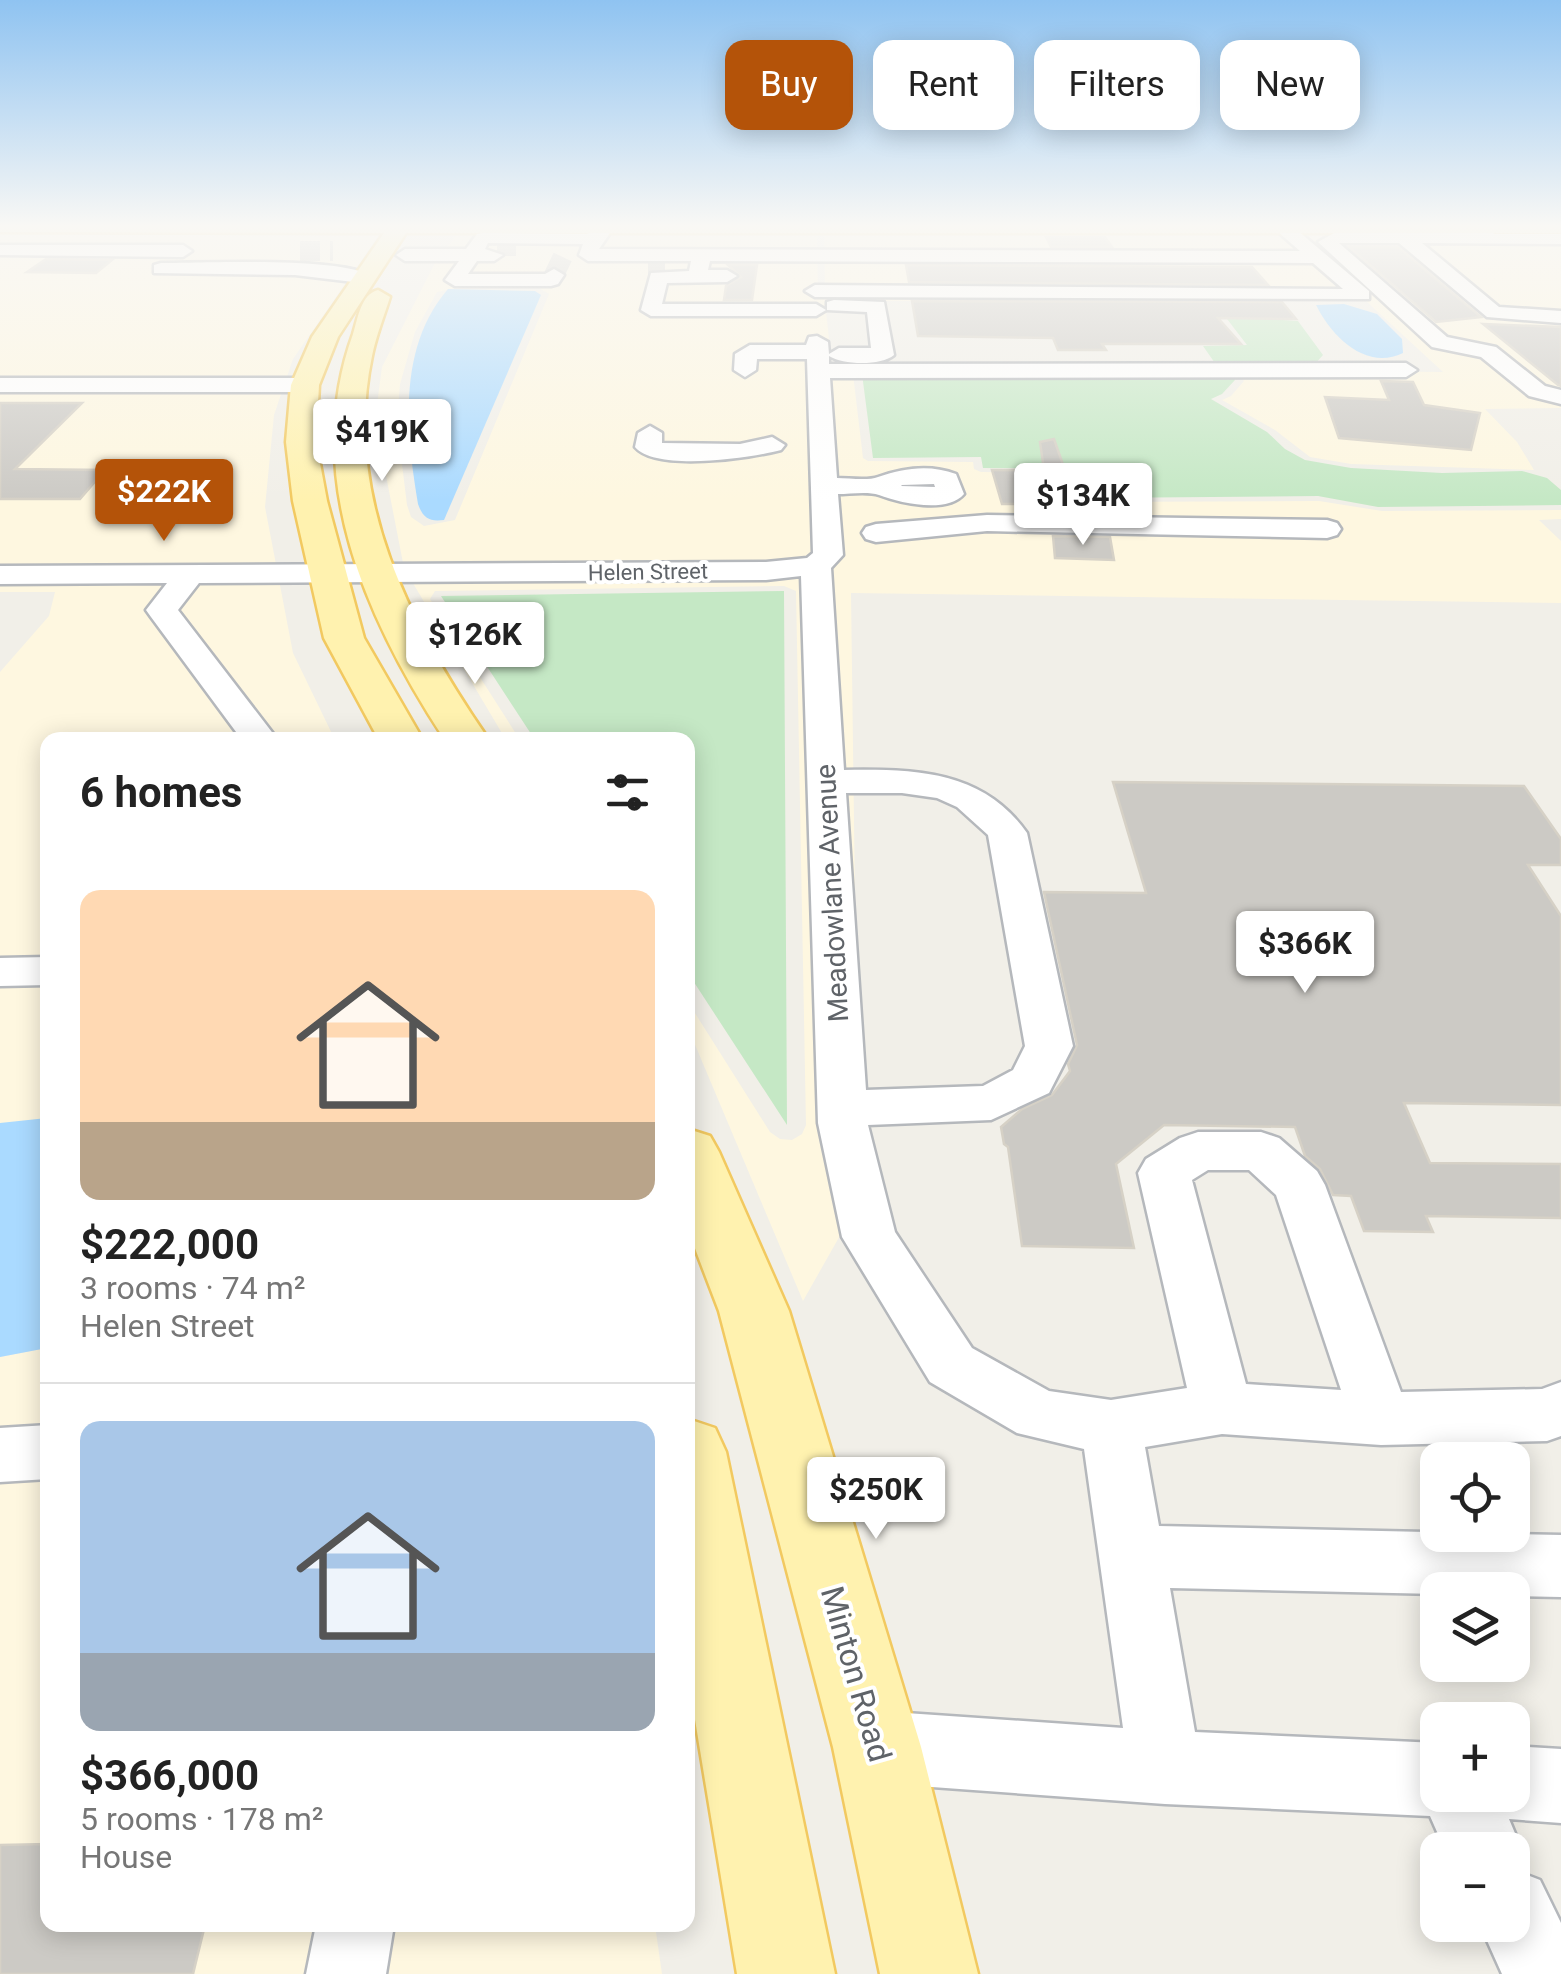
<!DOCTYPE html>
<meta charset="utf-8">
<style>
:root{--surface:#fff;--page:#f6f6f6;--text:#222;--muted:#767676;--line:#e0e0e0;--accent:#b45309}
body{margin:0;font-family:Roboto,sans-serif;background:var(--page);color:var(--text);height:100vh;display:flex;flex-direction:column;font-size:38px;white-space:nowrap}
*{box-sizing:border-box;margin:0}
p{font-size:32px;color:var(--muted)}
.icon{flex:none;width:55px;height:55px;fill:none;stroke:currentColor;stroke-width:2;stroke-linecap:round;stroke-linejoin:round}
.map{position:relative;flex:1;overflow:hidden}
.drawer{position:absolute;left:40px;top:732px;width:655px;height:1200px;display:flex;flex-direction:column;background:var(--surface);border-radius:20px;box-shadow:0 5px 25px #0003}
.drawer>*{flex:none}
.top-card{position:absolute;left:725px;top:40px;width:685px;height:90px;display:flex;gap:20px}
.buttons{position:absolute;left:1420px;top:1442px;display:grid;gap:20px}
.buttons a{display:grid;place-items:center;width:110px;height:110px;border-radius:20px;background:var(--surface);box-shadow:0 5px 25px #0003;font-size:50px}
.price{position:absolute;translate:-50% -85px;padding:0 22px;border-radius:10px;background:#fff;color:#222;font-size:32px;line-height:65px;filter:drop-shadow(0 2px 5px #0008)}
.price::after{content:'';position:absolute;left:50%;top:60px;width:30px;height:22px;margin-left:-15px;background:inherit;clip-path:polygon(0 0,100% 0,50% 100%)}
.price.current{background:var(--accent);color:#fff}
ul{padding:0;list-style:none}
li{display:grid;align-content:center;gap:20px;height:530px;padding:0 40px}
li+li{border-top:2px solid var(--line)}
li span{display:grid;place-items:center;height:310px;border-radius:20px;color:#555}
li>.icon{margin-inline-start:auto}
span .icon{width:180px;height:180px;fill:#fffc;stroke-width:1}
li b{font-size:42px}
h2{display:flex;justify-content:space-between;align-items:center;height:120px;padding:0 40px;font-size:42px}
.chip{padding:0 35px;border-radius:20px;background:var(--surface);box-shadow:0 5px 25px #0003;font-size:35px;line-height:90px}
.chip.current{background:var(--accent);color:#fff}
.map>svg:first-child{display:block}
</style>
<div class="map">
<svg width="1561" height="1974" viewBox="0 0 1561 1974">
<rect width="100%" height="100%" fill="#f1efe8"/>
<g fill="#fef7e0" fill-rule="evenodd">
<path d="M824 231 1300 233 1363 296 825 294Z"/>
<path d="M0 233H380L293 359 274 415 265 507 293 653 335 740H48L47 1118 11 1123H0V672L49 616 55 592H0Z"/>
<path d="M457 235H817L818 294 1188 301H825L832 368 1443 372 1366 301 1284 299 1371 297 1308 235H1561V408L1485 409 1517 442 1534 470 1351 464 1310 457 1275 430 1222 400 1231 396 1244 381 1238 373 853 374 863 458 868 461 973 462 974 469 981 472 1070 473 1079 498 1088 502 1319 501 1382 511 1561 510V519L1539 520 1561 541V603L851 593 859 1202 803 1301 688 1028V1002L770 1132 780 1139 792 1140 802 1134 806 1125 796 591 784 586 435 591 430 599 520 740H506L404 568 375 419 382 367 437 259ZM459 287 539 288 549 294 455 520 424 526 411 517 407 505 397 423 400 384 415 332 437 292Z"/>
<path d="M47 1348 48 1925H655L662 1974H0V1357Z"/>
</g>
<g fill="#c5e8c5">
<path d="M1193 297 1276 298 1283 304 1271 305 1283 320 1298 321 1323 355 1314 365 1217 366 1203 346 1247 345 1224 315 1241 308 1237 302H1198Z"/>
<path d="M862 374H1231L1235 380 1222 394 1211 399 1267 432 1285 449 1305 460 1351 468 1442 473 1522 471 1547 478 1561 490V505L1378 507 1318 496 1089 498 1078 469 983 468 981 457 873 458Z"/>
<path d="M784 591 787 1125 688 973V740H535L441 596Z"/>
</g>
<g fill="#aadaff">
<path d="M448 289 535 291 541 295 444 520C429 522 423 518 418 504 406 433 397 348 448 289Z"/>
<path d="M1344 304 1377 314 1402 339 1403 353C1366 371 1332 337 1316 305Z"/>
<path d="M47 1118V1348L0 1357V1123Z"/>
</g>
<g fill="#cccac5" stroke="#d6d1c6" stroke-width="2.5">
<path d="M1046 237H1105L1112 247H1051Z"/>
<path d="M1349 247H1398L1481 317 1436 322Z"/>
<path d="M46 259 112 260 96 273 27 272Z"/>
<path d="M728 265H757L752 300H724L726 286 741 277Z"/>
<path d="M906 265 1252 267 1268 285 909 282Z"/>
<path d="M912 301 1282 302 1296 319 1218 318 1241 344H1102L1106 350H1058L1053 338 918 336Z"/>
<path d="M1483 324 1561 327V386L1558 385Z"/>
<path d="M1381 381 1413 382 1424 405 1480 413 1471 450 1339 438 1325 397 1389 400Z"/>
<path d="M0 403H82L15 469 105 470 80 499H0Z"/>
<path d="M1054 439 1080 513 1049 512 1048 504H1002L992 470H1044L1040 442Z"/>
<path d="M1053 536 1110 537 1114 560 1055 558Z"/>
<path d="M1113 782 1524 786 1561 839V865H1528L1561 916V1105L1404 1103 1430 1163 1561 1164V1218L1426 1216 1433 1232 1364 1231 1351 1196 1333 1195 1320 1169 1305 1156 1295 1127 1164 1125 1116 1164 1134 1248 1022 1246 1008 1147 1004 1144 1001 1127 1022 1109 1052 1095 1070 1071 1068 1064 1077 1045 1044 892 1146 893Z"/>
<path d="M48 1844V1925H205L193 1974H0V1845Z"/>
</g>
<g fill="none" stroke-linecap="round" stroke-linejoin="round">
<g stroke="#ccccc8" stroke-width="20" stroke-dasharray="20 10" stroke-linecap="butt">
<path d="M497 246H516"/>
<path d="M300 251H333"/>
<path d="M648 265H665"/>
<path d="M554 275 566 250"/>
</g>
<g stroke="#b5b8bc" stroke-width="5">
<g id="minor">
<path d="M1276 225H1291L1369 291V299L815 297 805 291 815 285 1343 289 1313 263 710 261 708 270H727L737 276 727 282 667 283 662 304H816L826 310 816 316H651L641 310 651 273 689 271 691 261H588L579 255 583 244 488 243 485 249 503 255 494 261H477L468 274H545L554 269 564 275 558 284 551 286H455L445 280 459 261H405L396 255 405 249H466L477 234 483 233 587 234 601 228 610 233 599 249 1300 251 1277 231Z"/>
<path d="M1470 225H1485L1494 234H1561V244L1422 243 1499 307 1561 311V323L1487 317 1399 243H1339L1447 337 1496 347 1545 386 1561 390V404L1529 396 1481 357 1432 347 1318 242 1336 232 1473 233Z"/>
<path d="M0 245H183L192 251 183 257 0 255Z"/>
<path d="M161 263C200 263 347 256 372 277L362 283 295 275 154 273V265Z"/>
<path d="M834 300 884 302 894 355C881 366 843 365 829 356V364L1406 363 1417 370 1406 377 830 378 837 478C849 478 868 481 878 477 903 468 930 464 956 474L964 494C947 514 900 503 879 495 868 491 850 494 838 494L843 555 831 568 844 770C914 769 983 770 1027 833L1073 1046 1049 1093 991 1120 868 1125 895 1232 972 1348 1049 1391 1111 1400 1187 1388 1138 1173 1146 1159 1180 1138 1198 1132H1261L1279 1138 1317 1171 1325 1185 1401 1392 1542 1389 1561 1382V1436L1547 1441 1381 1445 1222 1434 1145 1447 1159 1526 1561 1535V1597L1512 1596V1590H1438V1594L1170 1588 1195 1732 1438 1743V1795H1512V1746L1561 1749V1823L1509 1819 1522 1850 1514 1870 1540 1880 1561 1923V1974H1502L1480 1925H1512V1850H1445L1430 1816 1165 1804 877 1783 851 1773 841 1747 851 1721 877 1711 1123 1728 1084 1449 1017 1433 930 1382 842 1237 818 1123 801 576 766 580 199 583 178 610 278 740H242L151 617 146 610 167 583 0 584V566L766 562 807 558 813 553 807 359H757L756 370 745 377 734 370 735 354 750 345H806L809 337 817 336 828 342 829 354 839 348H871L867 312 827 310V302ZM934 484 935 487 901 486 902 485ZM846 793H902L937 798 957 807 988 835 1025 1046 1013 1070 983 1086 866 1090ZM1208 1170H1249L1276 1195 1341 1390 1246 1384 1192 1180Z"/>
<path d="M0 378H305L317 385 305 392H0Z"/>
<path d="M650 426 662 433V443L740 444 772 437 785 445 781 450C751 458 656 472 635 447L638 433Z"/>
<path d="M987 515 1327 520 1337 523 1341 529 1337 535 1327 538 987 531 876 542 866 539 862 533 866 527 876 524Z"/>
<path d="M48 957V985L0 986V958Z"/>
<path d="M48 1425V1479L0 1482V1428Z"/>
<path d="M316 1925H394L386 1974H306Z"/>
</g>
</g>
<g stroke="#f2c960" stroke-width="5">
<g id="major">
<path d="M0 225H1561V233H406L338 337 319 385 316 442 327 501 364 638 423 740H379L324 638 293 501 286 442 291 385 312 337 384 233 0 232Z"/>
<path d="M378 290 390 297C384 316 376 336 372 356 342 497 411 627 489 740H445C367 621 301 477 353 334 358 318 361 294 378 290Z"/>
<path d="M688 1129 710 1136 719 1152 789 1311 921 1747 978 1974H880L833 1747 719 1311 688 1230Z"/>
<path d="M688 1419 715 1428 726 1452 835 1974H737L688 1677Z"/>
</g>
</g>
<use href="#minor" fill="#fff" fill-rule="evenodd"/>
<use href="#major" fill="#fff2af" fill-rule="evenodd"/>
</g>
<linearGradient id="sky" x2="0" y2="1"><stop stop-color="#8fc3f1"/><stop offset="0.45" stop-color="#f9f8f5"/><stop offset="1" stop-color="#f9f8f5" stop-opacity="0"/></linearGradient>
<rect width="1561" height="501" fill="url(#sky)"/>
<g text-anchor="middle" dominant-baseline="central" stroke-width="8" stroke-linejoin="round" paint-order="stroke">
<g font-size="22" fill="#5f6368" stroke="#fff">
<text transform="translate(648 572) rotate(-1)">Helen Street</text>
</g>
<g font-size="28" fill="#5f6368" stroke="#fff">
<text transform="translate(832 893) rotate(-93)">Meadowlane Avenue</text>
</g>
<g font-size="32" fill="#5f6368" stroke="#fff">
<text transform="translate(856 1674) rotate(74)">Minton Road</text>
</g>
</g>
</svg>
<div class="buttons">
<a><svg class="icon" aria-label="locate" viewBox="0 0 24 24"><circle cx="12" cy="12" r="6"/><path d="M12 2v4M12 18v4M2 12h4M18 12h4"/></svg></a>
<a><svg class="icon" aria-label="layers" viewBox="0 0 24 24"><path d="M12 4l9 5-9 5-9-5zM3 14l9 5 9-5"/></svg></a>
<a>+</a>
<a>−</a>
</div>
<b class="price" style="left:382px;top:484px">$419K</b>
<b class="price current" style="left:164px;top:544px">$222K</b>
<b class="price" style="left:1083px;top:548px">$134K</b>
<b class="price" style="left:475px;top:687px">$126K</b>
<b class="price" style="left:1305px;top:996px">$366K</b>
<b class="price" style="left:876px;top:1542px">$250K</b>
<div class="top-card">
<a class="chip current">Buy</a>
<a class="chip">Rent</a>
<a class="chip">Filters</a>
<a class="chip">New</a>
</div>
<section class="drawer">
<h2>6 homes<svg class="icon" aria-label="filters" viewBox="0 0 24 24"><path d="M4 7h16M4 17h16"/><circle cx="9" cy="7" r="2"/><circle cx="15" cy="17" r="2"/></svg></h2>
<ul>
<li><span style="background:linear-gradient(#ffd9b3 75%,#b9a48a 0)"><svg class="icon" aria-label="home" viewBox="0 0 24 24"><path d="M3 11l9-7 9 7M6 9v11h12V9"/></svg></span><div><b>$222,000</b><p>3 rooms · 74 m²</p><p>Helen Street</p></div></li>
<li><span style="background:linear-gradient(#a9c7e8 75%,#9aa5b1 0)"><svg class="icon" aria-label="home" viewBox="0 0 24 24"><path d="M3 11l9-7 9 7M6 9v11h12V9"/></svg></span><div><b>$366,000</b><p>5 rooms · 178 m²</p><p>House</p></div></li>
</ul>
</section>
</div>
